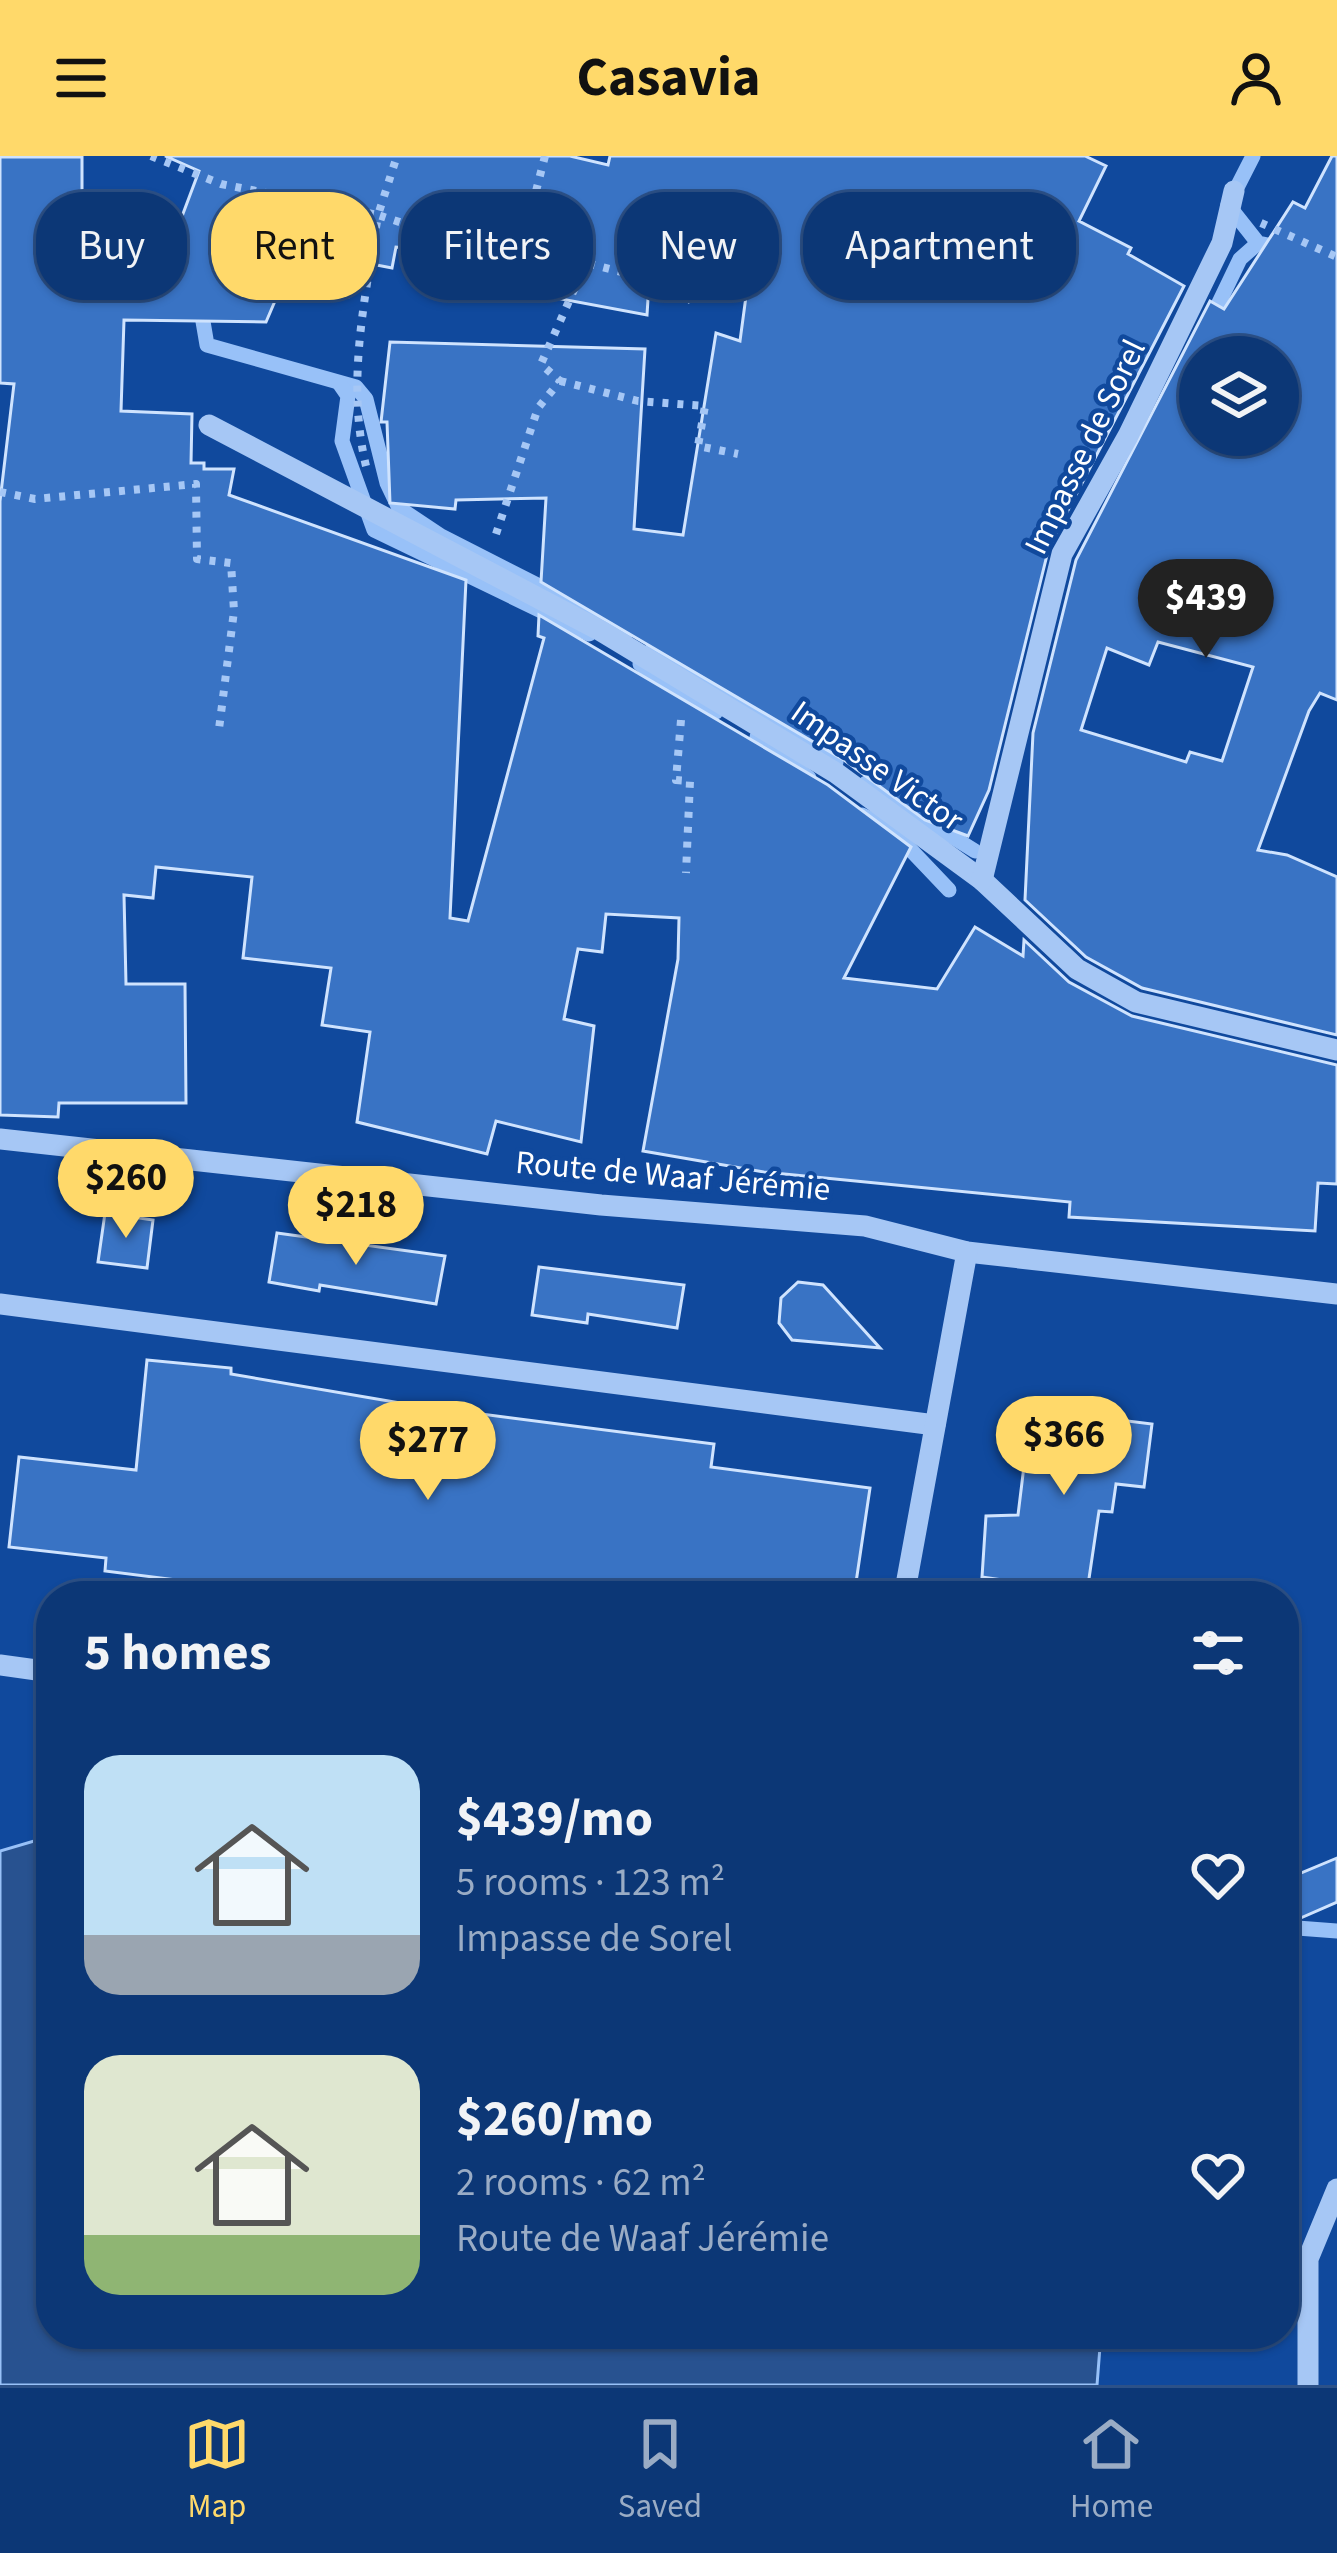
<!DOCTYPE html>
<meta charset="utf-8">
<style>
:root{--surface:#0c3776;--page:#1a427e;--text:#f1f3f6;--muted:#9aacc5;--line:#2c5188;--accent:#ffd96a}
body{margin:0;font-family:"Source Sans 3",sans-serif;background:var(--page);color:var(--text);height:100vh;display:flex;flex-direction:column;font-size:45px;white-space:nowrap}
*{box-sizing:border-box;margin:0}
p{font-size:39px;color:var(--muted)}
.icon{flex:none;width:66px;height:66px;fill:none;stroke:currentColor;stroke-width:2;stroke-linecap:round;stroke-linejoin:round}
.map{position:relative;flex:1;overflow:hidden}
.sheet{position:absolute;left:36px;top:1425px;width:1263px;height:768px;display:flex;flex-direction:column;background:var(--surface);border-radius:48px;box-shadow:0 3px 9px #0004,0 0 0 3px var(--line)}
.sheet>*{flex:none}
.banner{position:absolute;left:36px;top:36px;width:1266px;height:108px;display:flex;gap:24px}
.controls{position:absolute;left:1179px;top:180px;display:grid;gap:24px}
.controls a{display:grid;place-items:center;width:120px;height:120px;border-radius:50%;background:var(--surface);box-shadow:0 3px 9px #0004,0 0 0 3px var(--line);font-size:60px}
.price{position:absolute;translate:-50% -102px;padding:0 27px;border-radius:42px;background:var(--accent);color:#111;font-size:39px;line-height:78px;filter:drop-shadow(0 3px 6px #0008)}
.price::after{content:'';position:absolute;left:50%;top:72px;width:36px;height:27px;margin-left:-18px;background:inherit;clip-path:polygon(0 0,100% 0,50% 100%)}
.price.active{background:#222;color:#fff}
ul{padding:0;list-style:none}
li{display:flex;align-items:center;gap:36px;height:300px;padding:0 48px}
li span{display:grid;place-items:center;flex:none;width:336px;height:240px;border-radius:36px;color:#555}
li>.icon{margin-inline-start:auto}
span .icon{width:144px;height:144px;fill:#fffc;stroke-width:1}
li b{font-size:51px}
h2{display:flex;justify-content:space-between;align-items:center;height:144px;padding:0 48px;font-size:51px}
.tag{padding:0 42px;border-radius:48px;background:var(--surface);box-shadow:0 3px 9px #0004,0 0 0 3px var(--line);font-size:42px;line-height:108px}
.tag.active{background:var(--accent);color:#111}
header{display:flex;justify-content:space-between;align-items:center;height:156px;padding:0 48px;background:var(--accent);color:#111;font-size:54px;font-weight:700}
.tab-bar{display:flex;justify-content:space-around;align-items:center;height:168px;border-top:3px solid var(--line);background:var(--surface);font-size:33px;color:var(--muted)}
.tab-bar a{display:grid;justify-items:center;gap:6px}
.tab-bar .active{color:var(--accent)}
.map>svg:first-child{display:block}
</style>
<header><svg class="icon" aria-label="menu" viewBox="0 0 24 24"><path d="M4 6h16M4 12h16M4 18h16"/></svg>Casavia<svg class="icon" aria-label="person" viewBox="0 0 24 24"><circle cx="12" cy="8" r="4"/><path d="M4 21q1-7 8-7t8 7"/></svg></header>
<div class="map">
<svg width="1337" height="2229" viewBox="0 0 1337 2229">
<rect width="100%" height="100%" fill="#10499d"/>
<path fill="#285290" stroke="#98c1f8" stroke-width="3" d="M51 1680V2178H1101L1097 2229H0V1695Z"/>
<g fill="none" stroke-linecap="round" stroke-linejoin="round">
<g stroke="#98c1f8" stroke-width="15">
<path d="M1253 0 1228 49 1258 87 1283 92"/>
<path d="M200 148 207 189 356 231 366 243 387 327 399 352 441 380 628 475"/>
<path d="M1216 153 1240 103 1258 87"/>
<path d="M339 227 348 240 342 285 374 374 589 478"/>
<path d="M653 491 836 606"/>
<path d="M640 508 674 535 716 556"/>
<path d="M757 581 809 622"/>
<path d="M866 627 975 695"/>
<path d="M862 659 890 672 949 734"/>
<path d="M1284 1771 1337 1775"/>
</g>
</g>
<g fill="#3973c4" stroke="#cfe3fe" stroke-width="3" fill-rule="evenodd">
<path d="M165 0H570L608 9 610 0H1085L1106 10 1079 65 1131 92 1128 98 1184 130 1049 391 989 634 968 680 925 664 844 604 541 426 546 342 456 344 455 353 390 347 387 266H381L390 186 645 193 634 373 683 379 716 177 740 185 753 88 653 64 647 159 470 126 472 97 396 91 392 112 356 105 348 141 284 124 266 166 124 164 121 255 192 258 191 307H204V313H234L229 339 466 424 450 762 468 765 544 482 538 480 539 459 828 629 911 691 844 822 937 833 975 771 1023 800 1024 784 1069 826 1132 860 1337 909V1028L1318 1027 1315 1075 1069 1061 1070 1046 764 1016 643 995 678 803 679 762 606 758 602 796 578 793 564 863 594 870 581 986 496 965 487 998 357 966 370 876 322 869 331 812 243 802 252 721 156 711 153 742 124 739 126 828H185L186 947H59L58 961 0 959V345L14 228 0 227V1H82V50L102 58 96 76 175 79 199 15Z"/>
<path d="M1332 0H1337V544L1320 537 1309 555 1258 694 1287 699 1337 721V879L1142 832 1086 801 1025 744 1033 577 1076 404 1210 145 1224 153 1293 46 1305 52ZM1200 201H1278V279H1200ZM1158 486 1253 511 1222 605 1190 596 1186 606 1081 574 1107 492 1149 509Z"/>
<path d="M105 1057 153 1064 147 1112 98 1106Z"/>
<path d="M277 1077 445 1100 436 1148 320 1129 319 1135 269 1126Z"/>
<path d="M539 1111 684 1129 677 1172 588 1158 587 1167 532 1159Z"/>
<path d="M798 1126 823 1129 880 1192 792 1184 779 1167 781 1142Z"/>
<path d="M147 1204 231 1212V1218L412 1249 714 1288 711 1311 870 1332 854 1440H255L256 1434 105 1415 106 1402 9 1391 19 1301 136 1314Z"/>
<path d="M1031 1253 1152 1268 1144 1331 1116 1328 1112 1356 1099 1355 1087 1436 982 1421 986 1360 1018 1359Z"/>
<path d="M1337 1702V1746L1296 1764 1284 1724Z"/>
</g>
<g fill="none" stroke-linecap="round" stroke-linejoin="round">
<g stroke="#a6c7f5" stroke-width="8" stroke-dasharray="6 9" stroke-linecap="butt">
<path d="M151 0 221 28 378 59 397 0"/>
<path d="M545 0 533 47 588 67 586 107 672 129 695 148"/>
<path d="M1261 67 1337 101"/>
<path d="M560 225 638 245 705 250 698 290 738 298"/>
<path d="M366 310C346 225 365 144 378 59L454 84 497 87 586 107 541 208 560 225 538 252 495 381"/>
<path d="M0 336 35 343 196 328 197 403 231 407 234 455 219 573"/>
<path d="M681 564 676 624 690 625 686 717"/>
</g>
<g stroke="#a6c7f5" stroke-width="21">
<path d="M209 269 601 475 836 617 982 724 1077 813 1136 846 1337 894"/>
<path d="M982 724 1062 398 1128 280 1222 87 1234 35"/>
<path d="M0 983 601 1049 865 1070 967 1096 1337 1138"/>
<path d="M0 1148 935 1269"/>
<path d="M904 1440 967 1096"/>
<path d="M0 1509 51 1516"/>
<path d="M1308 2229V2103L1337 2033"/>
</g>
</g>
<g text-anchor="middle" dominant-baseline="central" stroke-width="9" stroke-linejoin="round" paint-order="stroke">
<g font-size="33" fill="#fff" stroke="#10499d">
<text transform="translate(1085 291) rotate(-64)">Impasse de Sorel</text>
<text transform="translate(877 610) rotate(35)">Impasse Victor</text>
<text transform="translate(673 1020) rotate(5)">Route de Waaf Jérémie</text>
</g>
</g>
</svg>
<div class="controls">
<a><svg class="icon" aria-label="layers" viewBox="0 0 24 24"><path d="M12 4l9 5-9 5-9-5zM3 14l9 5 9-5"/></svg></a>
</div>
<b class="price active" style="left:1206px;top:505px">$439</b>
<b class="price" style="left:126px;top:1085px">$260</b>
<b class="price" style="left:356px;top:1112px">$218</b>
<b class="price" style="left:1064px;top:1342px">$366</b>
<b class="price" style="left:428px;top:1347px">$277</b>
<div class="banner">
<a class="tag">Buy</a>
<a class="tag active">Rent</a>
<a class="tag">Filters</a>
<a class="tag">New</a>
<a class="tag">Apartment</a>
</div>
<section class="sheet">
<h2>5 homes<svg class="icon" aria-label="filters" viewBox="0 0 24 24"><path d="M4 7h16M4 17h16"/><circle cx="9" cy="7" r="2"/><circle cx="15" cy="17" r="2"/></svg></h2>
<ul>
<li><span style="background:linear-gradient(#bfe0f5 75%,#9aa5b1 0)"><svg class="icon" aria-label="home" viewBox="0 0 24 24"><path d="M3 11l9-7 9 7M6 9v11h12V9"/></svg></span><div><b>$439/mo</b><p>5 rooms · 123 m²</p><p>Impasse de Sorel</p></div><svg class="icon" aria-label="heart" viewBox="0 0 24 24"><path d="M12 20l-8-8c-3-5 5-10 8-4 3-6 11-1 8 4z"/></svg></li>
<li><span style="background:linear-gradient(#dfe7d0 75%,#8fb573 0)"><svg class="icon" aria-label="home" viewBox="0 0 24 24"><path d="M3 11l9-7 9 7M6 9v11h12V9"/></svg></span><div><b>$260/mo</b><p>2 rooms · 62 m²</p><p>Route de Waaf Jérémie</p></div><svg class="icon" aria-label="heart" viewBox="0 0 24 24"><path d="M12 20l-8-8c-3-5 5-10 8-4 3-6 11-1 8 4z"/></svg></li>
</ul>
</section>
</div>
<nav class="tab-bar">
<a class="active"><svg class="icon" aria-label="map" viewBox="0 0 24 24"><path d="M3 6l6-2 6 2 6-2v14l-6 2-6-2-6 2zM9 4v14M15 6v14"/></svg>Map</a>
<a><svg class="icon" aria-label="saved" viewBox="0 0 24 24"><path d="M7 4h10v16l-5-4-5 4z"/></svg>Saved</a>
<a><svg class="icon" aria-label="home" viewBox="0 0 24 24"><path d="M3 11l9-7 9 7M6 9v11h12V9"/></svg>Home</a>
</nav>
